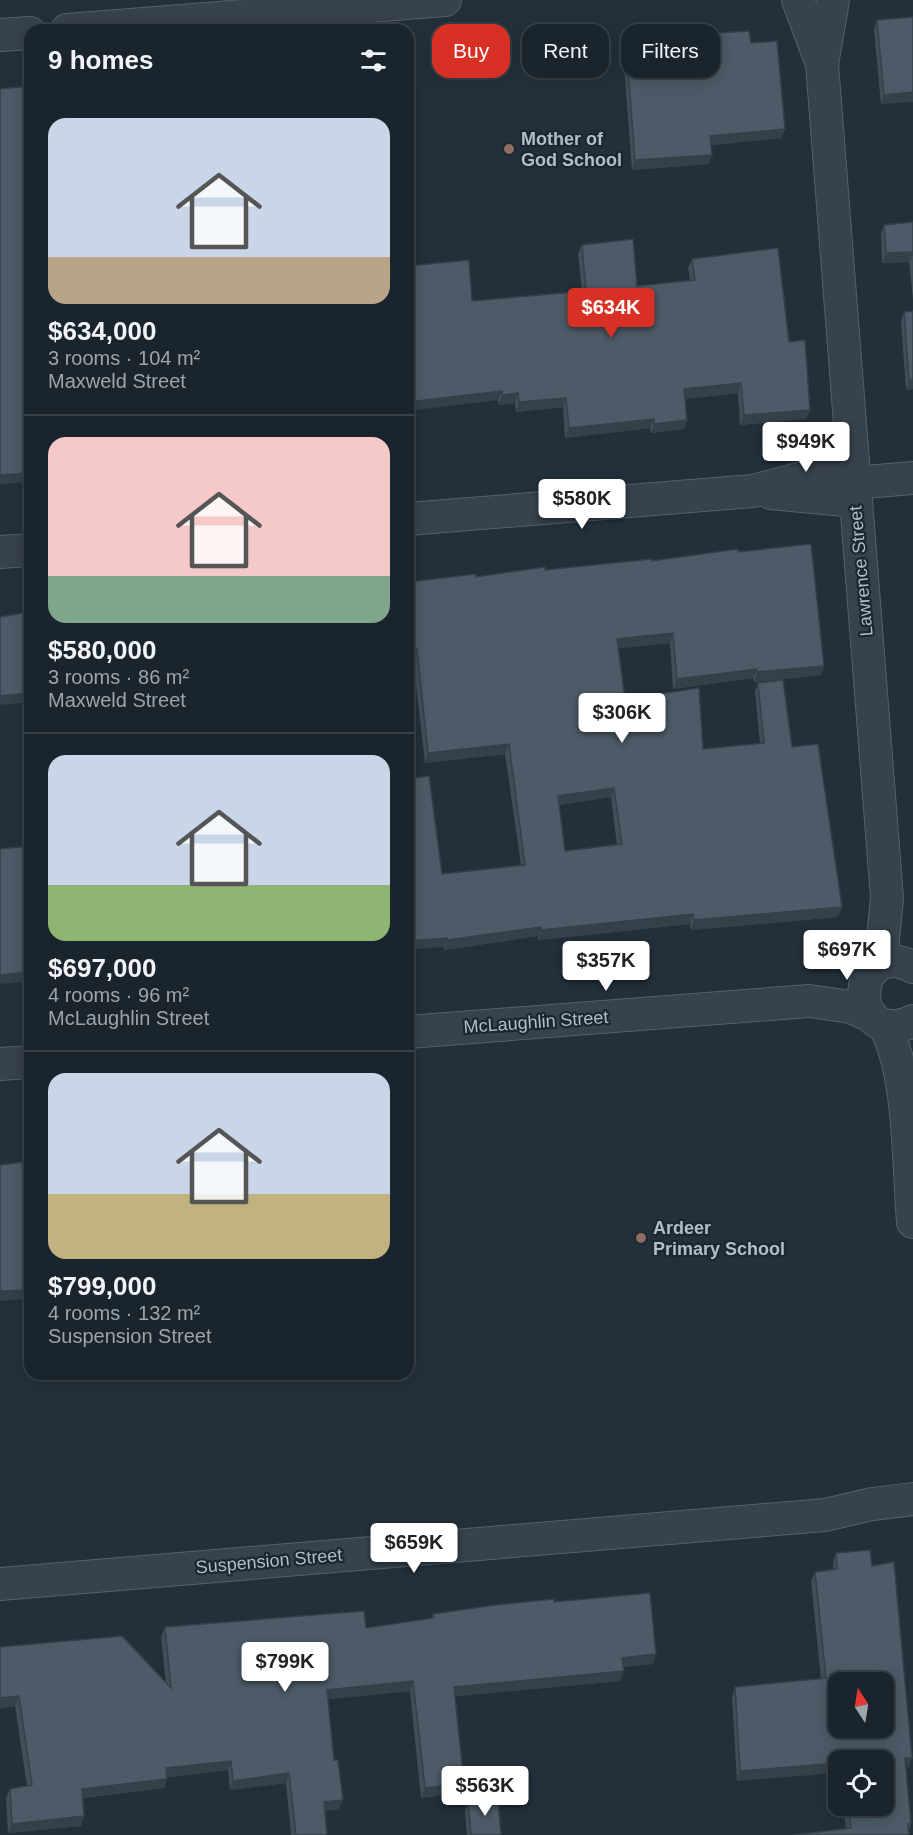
<!DOCTYPE html>
<meta charset="utf-8">
<style>
:root{--surface:#1a242c;--page:#273038;--text:#f1f3f6;--muted:#9fa4a9;--line:#384148;--accent:#d93025}
body{margin:0;font-family:Arial,sans-serif;background:var(--page);color:var(--text);height:100vh;display:flex;flex-direction:column;font-size:22px;white-space:nowrap}
*{box-sizing:border-box;margin:0}
p{font-size:20px;color:var(--muted)}
.icon{flex:none;width:33px;height:33px;fill:none;stroke:currentColor;stroke-width:2;stroke-linecap:round;stroke-linejoin:round}
.map{position:relative;flex:1;overflow:hidden}
.sheet{position:absolute;left:24px;top:24px;width:390px;height:1356px;display:flex;flex-direction:column;background:var(--surface);border-radius:18px;box-shadow:0 3px 15px #0003,0 0 0 2px var(--line)}
.sheet>*{flex:none}
.top-card{position:absolute;left:432px;top:24px;width:390px;height:54px;display:flex;gap:12px}
.needle{width:39px;rotate:348deg}
.controls{position:absolute;left:828px;top:1672px;display:grid;gap:12px}
.controls a{display:grid;place-items:center;width:66px;height:66px;border-radius:12px;background:var(--surface);box-shadow:0 3px 15px #0003,0 0 0 2px var(--line);font-size:30px}
.price{position:absolute;translate:-50% -51px;padding:0 14px;border-radius:6px;background:#fff;color:#222;font-size:20px;line-height:39px;filter:drop-shadow(0 2px 3px #0008)}
.price::after{content:'';position:absolute;left:50%;top:36px;width:18px;height:14px;margin-left:-9px;background:inherit;clip-path:polygon(0 0,100% 0,50% 100%)}
.price.selected{background:var(--accent);color:#fff}
ul{padding:0;list-style:none}
li{display:grid;align-content:center;gap:12px;height:318px;padding:0 24px}
li+li{border-top:2px solid var(--line)}
li span{display:grid;place-items:center;height:186px;border-radius:18px;color:#555}
li>.icon{margin-inline-start:auto}
span .icon{width:108px;height:108px;fill:#fffc;stroke-width:1}
li b{font-size:26px}
h2{display:flex;justify-content:space-between;align-items:center;height:72px;padding:0 24px;font-size:26px}
.chip{padding:0 21px;border-radius:18px;background:var(--surface);box-shadow:0 3px 15px #0003,0 0 0 2px var(--line);font-size:21px;line-height:54px}
.chip.selected{background:var(--accent);color:#fff}
.map>svg:first-child{display:block}
</style>
<div class="map">
<svg width="913" height="1835" viewBox="0 0 913 1835">
<rect width="100%" height="100%" fill="#23303b"/>
<g fill="none" stroke-linecap="round" stroke-linejoin="round">
<g stroke="#556069" stroke-width="34">
<g id="minor">
<path d="M798 0 822 64 887 898 882 949 871 972"/>
<path d="M67 30 445 0"/>
<path d="M0 35 30 33"/>
<path d="M822 64 833 0"/>
<path d="M854 483 913 478"/>
<path d="M771 493 855 501"/>
<path d="M408 519 753 491 852 465"/>
<path d="M0 552 30 550"/>
<path d="M913 967C849 935 847 1052 913 1021"/>
<path d="M884 1025C911 1074 908 1165 913 1222"/>
<path d="M408 1032 809 1001 851 1007 871 1016"/>
<path d="M0 1064 30 1062"/>
<path d="M0 1584 825 1515 872 1504 913 1499"/>
</g>
</g>
<use href="#minor" stroke="#37424c" stroke-width="32"/>
</g>
<g fill="#414e59" fill-rule="evenodd">
<path d="M913 17 881 104 874 30 877 20Z"/>
<path d="M665 34H701L751 43 785 129 781 138 711 145 709 164 632 170 624 66 627 56 662 52V44Z"/>
<path d="M913 222V300L909 262 882 263 881 234 884 225Z"/>
<path d="M582 245 637 286 690 280 688 268 692 259 789 342 810 410 806 419 740 425 738 393 685 399 687 420 684 429 651 433 650 428 565 438 563 407 516 412 515 403 499 405 472 301 582 291 578 254Z"/>
<path d="M913 311V389L906 390 901 321 904 312Z"/>
<path d="M738 552 824 666 821 675 754 682 753 678 673 689 670 643 618 648 625 699 703 749 760 743 755 692 758 683 792 747 838 917 691 930 690 924 538 940V936L444 950 442 874 521 865 505 754 425 763 413 659H408L476 577 652 561ZM611 797 617 845 565 851 559 805Z"/>
<path d="M836 1553 909 1767 906 1768 911 1823 909 1830 846 1828 843 1806H884V1761H838L737 1781 732 1697 735 1687 821 1679 811 1581 815 1572 833 1569V1563Z"/>
<path d="M554 1602 653 1664 623 1667 620 1681 455 1696 464 1783 460 1793 421 1798 410 1691 328 1699 339 1809 325 1811 327 1835H291L286 1783 230 1790 228 1770 167 1777 164 1788 83 1798 81 1826 8 1833 6 1798 10 1789 27 1786 15 1706 0 1708V1647L166 1683 161 1637 165 1627 366 1628 431 1619 433 1614Z"/>
<path d="M468 1801 501 1835H467L465 1811Z"/>
</g>
<g fill="#354048">
<path d="M913 92V102L881 104 884 95Z"/>
<path d="M785 129 781 138 707 146 710 136Z"/>
<path d="M712 155 709 164 632 170 635 160Z"/>
<path d="M26 212H30V222H23Z"/>
<path d="M913 252 909 262 882 263 886 253Z"/>
<path d="M25 306H30V316H21Z"/>
<path d="M909 380H913V389L906 390Z"/>
<path d="M741 383 738 393 681 399 684 389Z"/>
<path d="M502 391 498 400 408 411V402Z"/>
<path d="M518 393 515 403 499 405 502 395Z"/>
<path d="M566 398 563 407 516 412 519 402Z"/>
<path d="M810 410 806 419 740 425 744 415Z"/>
<path d="M654 419 650 428 565 438 569 428Z"/>
<path d="M687 420 684 429 651 433 654 424Z"/>
<path d="M30 473V482L0 484V475Z"/>
<path d="M673 633 670 643 614 649 617 639Z"/>
<path d="M417 649 413 659H408V650Z"/>
<path d="M824 666 821 675 754 682 757 672Z"/>
<path d="M757 669 753 678 673 689 677 679Z"/>
<path d="M30 693V702L0 705V696Z"/>
<path d="M509 744 505 754 425 763 428 753Z"/>
<path d="M614 788 611 797 554 806 558 796Z"/>
<path d="M842 907 838 917 691 930 694 920Z"/>
<path d="M693 914 690 924 538 940 541 930Z"/>
<path d="M541 927 538 936 444 950 447 940Z"/>
<path d="M447 938 443 947 408 950V941Z"/>
<path d="M30 972V981L0 984V975Z"/>
<path d="M29 1290 25 1299 0 1301V1291Z"/>
<path d="M656 1654 653 1664 619 1667 622 1658Z"/>
<path d="M624 1671 620 1681 450 1697 454 1687Z"/>
<path d="M413 1681 410 1691 323 1700 327 1690Z"/>
<path d="M19 1696 15 1706 0 1708V1698Z"/>
<path d="M905 1758H912L909 1767 902 1768Z"/>
<path d="M231 1761 228 1770 163 1778 166 1768Z"/>
<path d="M838 1763V1773L737 1781 740 1771Z"/>
<path d="M289 1773 286 1783 230 1790 233 1781Z"/>
<path d="M167 1779 164 1788 78 1798 82 1789Z"/>
<path d="M464 1783 460 1793 421 1798 425 1788Z"/>
<path d="M343 1800 339 1809 320 1811 324 1802Z"/>
<path d="M84 1816 81 1826 8 1833 12 1824Z"/>
</g>
<g fill="#4c5b67" stroke="#354048" stroke-width="1.5" fill-rule="evenodd">
<path d="M913 17V92L884 95 877 20Z"/>
<path d="M700 30 701 34 749 31 751 43 777 41 785 129 710 136 712 155 635 160 627 56 667 52 665 34Z"/>
<path d="M30 86V212H26L30 258V306H25L30 371V473L0 475V89Z"/>
<path d="M913 222V256V252L886 253 884 225Z"/>
<path d="M633 239 637 286 695 280 692 259 778 248 789 342 805 340 810 410 744 415 741 383 684 389 687 420 654 424V419L569 428 566 398 519 402 518 393 502 395V391L408 402V266L469 260 472 301 586 291 582 245Z"/>
<path d="M913 311V380H909L904 312Z"/>
<path d="M811 544 824 666 757 672V669L677 679 673 633 617 639 625 699 699 688 703 749 764 743 758 683 783 680 792 747 818 744 842 907 694 920 693 914 541 930V927L447 940V938L408 941V779L429 776 442 874 525 865 509 744 428 753 417 649 408 650V582L476 574V577L545 567V570L652 559V561L738 549V552ZM614 788 622 844 565 851 558 796Z"/>
<path d="M30 612V693L0 696V617Z"/>
<path d="M30 846V972L0 975V849Z"/>
<path d="M22 1162 23 1171H30V1278H28L29 1290 0 1291V1165Z"/>
<path d="M870 1550 872 1566 894 1562 912 1758H905L911 1823 908 1824 909 1835H794L851 1828 848 1806H884V1761H838V1763L740 1771 735 1687 826 1678 815 1572 837 1569 836 1553ZM838 1683H884V1728H838Z"/>
<path d="M650 1593 656 1654 622 1658 624 1671 454 1687 464 1783 425 1788 413 1681 327 1690 334 1760H338L343 1800 324 1802 327 1835H296L289 1773 233 1781 231 1761 166 1768 167 1779 82 1789 84 1816 12 1824 10 1789 32 1785 19 1696 0 1698V1647L122 1636 171 1688 165 1627 364 1611 366 1628 434 1618 433 1614 495 1605 554 1599V1602Z"/>
<path d="M498 1798 501 1835H471L468 1801Z"/>
</g>
<g fill="#8d6e63" stroke="#1c2730" stroke-width="2">
<circle cx="509" cy="149" r="6"/>
<circle cx="641" cy="1238" r="6"/>
</g>
<g text-anchor="middle" dominant-baseline="central" stroke-width="4.5" stroke-linejoin="round" paint-order="stroke">
<g font-size="18" font-weight="bold" fill="#b2bdc7" stroke="#1c2730" text-anchor="start">
<text x="521" y="139">Mother of<tspan x="521" dy="21">God School</tspan></text>
<text x="653" y="1228">Ardeer<tspan x="653" dy="21">Primary School</tspan></text>
</g>
<g font-size="18" fill="#b2bdc7" stroke="#1c2730">
<text transform="translate(861 571) rotate(-95)">Lawrence Street</text>
<text transform="translate(536 1022) rotate(-4)">McLaughlin Street</text>
<text transform="translate(269 1561) rotate(-5)">Suspension Street</text>
</g>
</g>
</svg>
<div class="controls">
<a><svg class="needle" viewBox="-14 -14 28 28"><path d="M0-13l5 13h-10z" fill="#e53935"/><path d="M0 13l5-13h-10z" fill="#9fa4a9"/></svg></a>
<a><svg class="icon" aria-label="locate" viewBox="0 0 24 24"><circle cx="12" cy="12" r="6"/><path d="M12 2v4M12 18v4M2 12h4M18 12h4"/></svg></a>
</div>
<b class="price selected" style="left:611px;top:339px">$634K</b>
<b class="price" style="left:806px;top:473px">$949K</b>
<b class="price" style="left:582px;top:530px">$580K</b>
<b class="price" style="left:622px;top:744px">$306K</b>
<b class="price" style="left:847px;top:981px">$697K</b>
<b class="price" style="left:606px;top:992px">$357K</b>
<b class="price" style="left:414px;top:1574px">$659K</b>
<b class="price" style="left:285px;top:1693px">$799K</b>
<b class="price" style="left:485px;top:1817px">$563K</b>
<div class="top-card">
<a class="chip selected">Buy</a>
<a class="chip">Rent</a>
<a class="chip">Filters</a>
</div>
<section class="sheet">
<h2>9 homes<svg class="icon" aria-label="filters" viewBox="0 0 24 24"><path d="M4 7h16M4 17h16"/><circle cx="9" cy="7" r="2"/><circle cx="15" cy="17" r="2"/></svg></h2>
<ul>
<li><span style="background:linear-gradient(#c9d6e8 75%,#b9a48a 0)"><svg class="icon" aria-label="home" viewBox="0 0 24 24"><path d="M3 11l9-7 9 7M6 9v11h12V9"/></svg></span><div><b>$634,000</b><p>3 rooms · 104 m²</p><p>Maxweld Street</p></div></li>
<li><span style="background:linear-gradient(#f6c9c9 75%,#7fa58c 0)"><svg class="icon" aria-label="home" viewBox="0 0 24 24"><path d="M3 11l9-7 9 7M6 9v11h12V9"/></svg></span><div><b>$580,000</b><p>3 rooms · 86 m²</p><p>Maxweld Street</p></div></li>
<li><span style="background:linear-gradient(#c9d6e8 70%,#8fb573 0)"><svg class="icon" aria-label="home" viewBox="0 0 24 24"><path d="M3 11l9-7 9 7M6 9v11h12V9"/></svg></span><div><b>$697,000</b><p>4 rooms · 96 m²</p><p>McLaughlin Street</p></div></li>
<li><span style="background:linear-gradient(#c9d6e8 65%,#c2b280 0)"><svg class="icon" aria-label="home" viewBox="0 0 24 24"><path d="M3 11l9-7 9 7M6 9v11h12V9"/></svg></span><div><b>$799,000</b><p>4 rooms · 132 m²</p><p>Suspension Street</p></div></li>
</ul>
</section>
</div>
